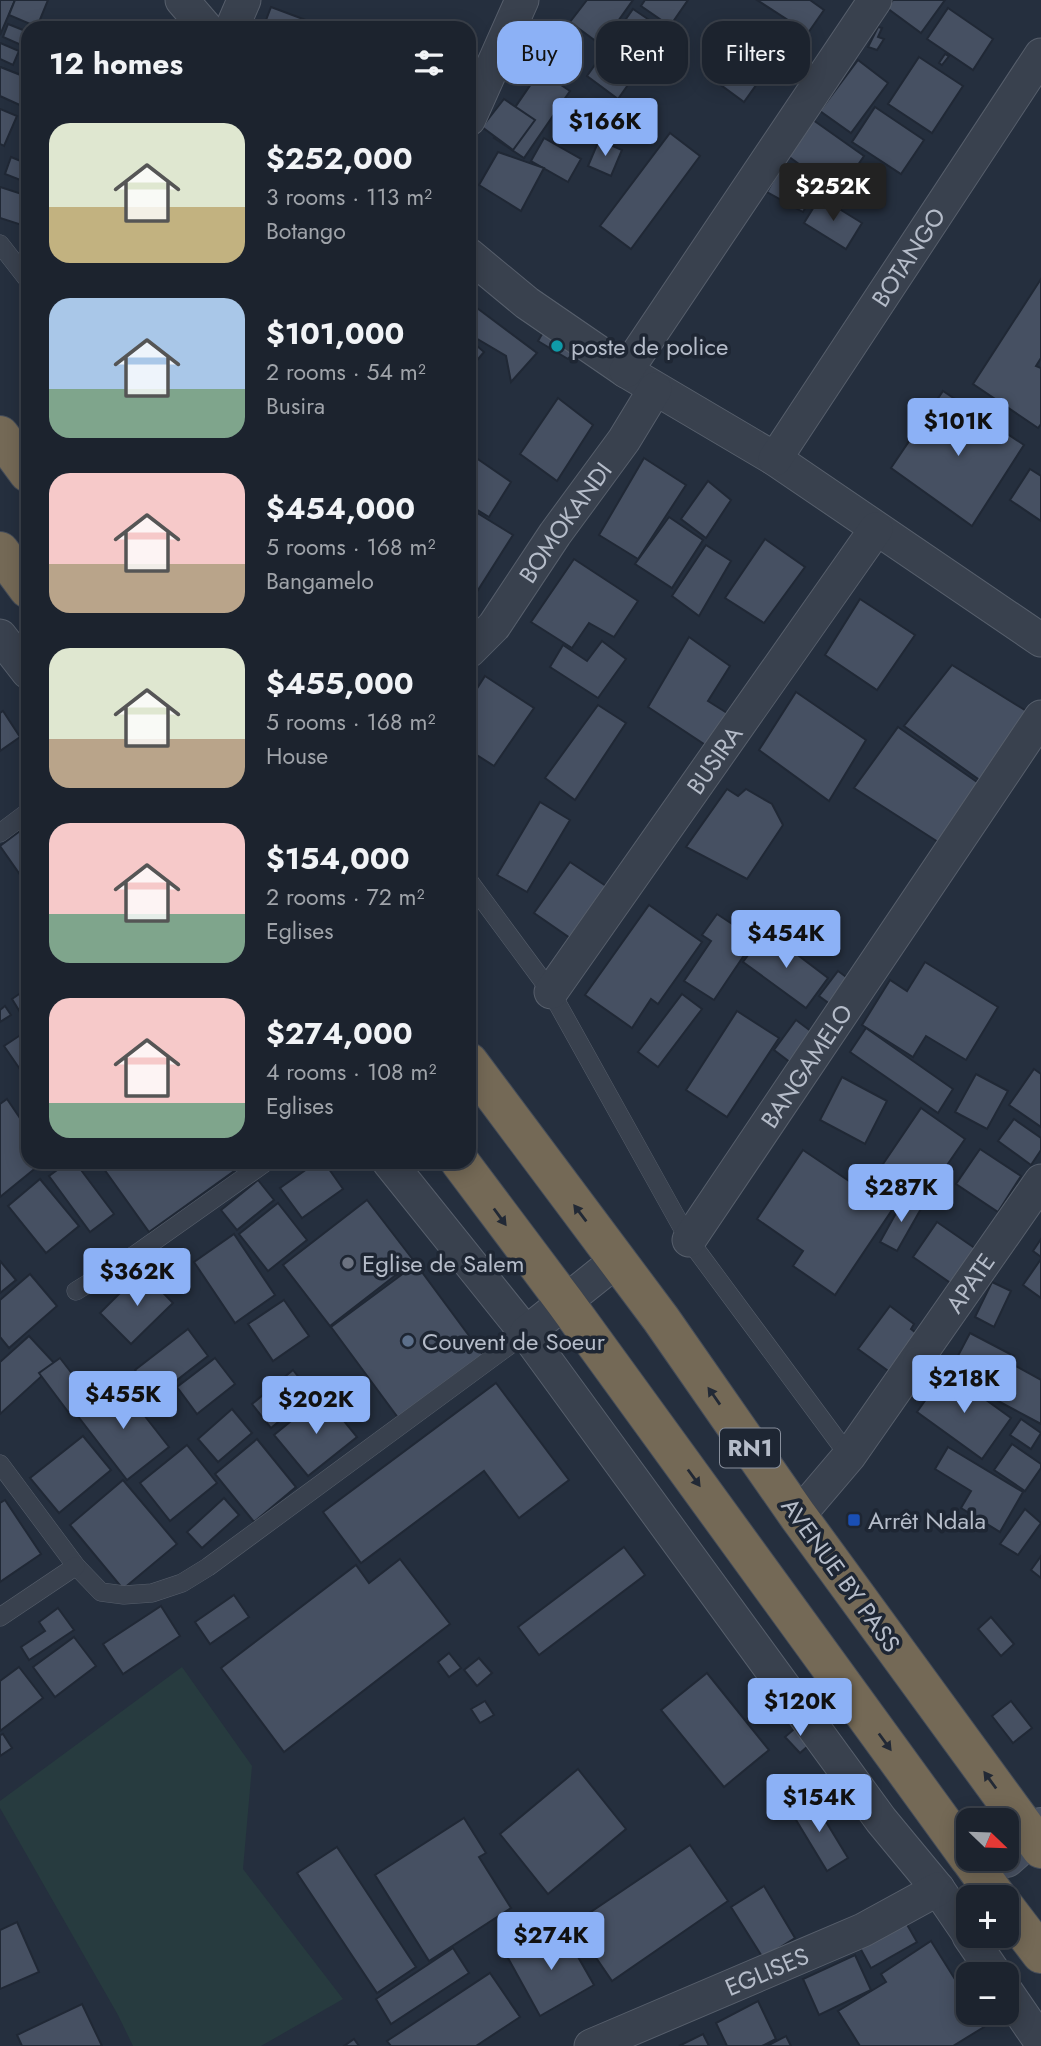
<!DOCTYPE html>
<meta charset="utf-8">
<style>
:root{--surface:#1c232e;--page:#292f3a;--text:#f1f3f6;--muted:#a0a4aa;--line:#3a404a;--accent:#8cb1f6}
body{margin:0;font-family:Jost,sans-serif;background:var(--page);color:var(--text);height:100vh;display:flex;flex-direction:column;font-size:26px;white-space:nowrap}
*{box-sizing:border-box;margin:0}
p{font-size:23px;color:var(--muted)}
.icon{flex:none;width:38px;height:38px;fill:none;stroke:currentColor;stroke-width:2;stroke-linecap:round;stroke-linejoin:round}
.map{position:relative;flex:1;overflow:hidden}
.panel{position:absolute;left:21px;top:21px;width:455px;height:1148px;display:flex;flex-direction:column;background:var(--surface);border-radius:21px;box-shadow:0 4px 18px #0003,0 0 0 2px var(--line)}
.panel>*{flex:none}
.hud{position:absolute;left:497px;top:21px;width:438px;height:63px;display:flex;gap:14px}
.needle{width:46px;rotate:113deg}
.controls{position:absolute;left:956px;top:1808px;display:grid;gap:14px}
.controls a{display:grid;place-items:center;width:63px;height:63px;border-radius:14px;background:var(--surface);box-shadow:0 4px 18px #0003,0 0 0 2px var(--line);font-size:35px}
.price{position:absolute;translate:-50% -60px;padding:0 16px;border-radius:7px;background:var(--accent);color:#111;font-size:23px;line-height:46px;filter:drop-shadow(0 2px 4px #0008)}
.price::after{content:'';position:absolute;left:50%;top:42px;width:21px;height:16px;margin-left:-10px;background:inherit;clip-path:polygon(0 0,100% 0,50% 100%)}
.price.selected{background:#222;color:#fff}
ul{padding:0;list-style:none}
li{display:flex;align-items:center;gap:21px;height:175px;padding:0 28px}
li span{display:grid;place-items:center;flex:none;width:196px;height:140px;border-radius:21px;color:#555}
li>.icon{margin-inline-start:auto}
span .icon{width:84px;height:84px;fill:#fffc;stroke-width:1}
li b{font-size:30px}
h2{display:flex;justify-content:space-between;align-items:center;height:84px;padding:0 28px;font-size:30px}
.tag{padding:0 24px;border-radius:21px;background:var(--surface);box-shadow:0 4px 18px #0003,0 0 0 2px var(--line);font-size:24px;line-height:63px}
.tag.selected{background:var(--accent);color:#111}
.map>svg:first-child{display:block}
</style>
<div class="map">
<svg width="1041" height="2046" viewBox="0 0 1041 2046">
<rect width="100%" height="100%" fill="#252f3e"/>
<path fill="#273b3f" d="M182 1667 252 1766 243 1869 343 1999 261 2046H133L118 2015 0 1808V1801Z"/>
<g fill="#465062" stroke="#202835" stroke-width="2">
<path d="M0 0H15L0 35Z"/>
<path d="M15 0H48L37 27 9 15Z"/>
<path d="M587 0H633L601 45 570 22Z"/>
<path d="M645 0H688L670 26 641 6Z"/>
<path d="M757 0H810L824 10 808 33Z"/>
<path d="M893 0H945L921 33 887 8Z"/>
<path d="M271 7 327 28H263Z"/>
<path d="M948 8 993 39 973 70 927 39Z"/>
<path d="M633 9 667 32 644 66 610 42Z"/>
<path d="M526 17 560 43 543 65 510 39Z"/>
<path d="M8 24 28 32V48L3 37Z"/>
<path d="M878 27 882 28 878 37 884 39 877 50 868 47Z"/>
<path d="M740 35 774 60 744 102 710 77Z"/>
<path d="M0 43 19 51 13 65 0 59Z"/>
<path d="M606 49 637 72 618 99 587 76Z"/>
<path d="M945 54 949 56 942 65 939 63Z"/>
<path d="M919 57 963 86 932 133 888 104Z"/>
<path d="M858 60 888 83 851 133 820 111Z"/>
<path d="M0 67 28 78V91L22 106 0 96Z"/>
<path d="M0 67 28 78V91L22 106 0 96Z"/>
<path d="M540 71 570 91 524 158 494 138Z"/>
<path d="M504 99 535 120 513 150 482 127Z"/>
<path d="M569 99 605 116 595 138 559 120Z"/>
<path d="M875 107 924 140 901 174 852 142Z"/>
<path d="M0 109 17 116 4 146 0 144Z"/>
<path d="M806 115 864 156 839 193 781 151Z"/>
<path d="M670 133 700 156 631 249 600 226Z"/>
<path d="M544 138 581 159 568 182 531 161Z"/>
<path d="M599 140 622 150 611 176 588 166Z"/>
<path d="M498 152 544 168 521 211 479 185Z"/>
<path d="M11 157 28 164V183L5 174Z"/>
<path d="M783 163 819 184 803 212 767 192Z"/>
<path d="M0 187 28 196V227L0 218Z"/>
<path d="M820 197 862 223 846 249 804 223Z"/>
<path d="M1041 279V358L1036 366 1041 368V424L1038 428 973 384Z"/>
<path d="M469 302 537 353 511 382 506 356 469 334Z"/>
<path d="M545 329 576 350 568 359 538 341Z"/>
<path d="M469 339 484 352 469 370Z"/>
<path d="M943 391 1024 445 972 526 891 468Z"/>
<path d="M558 398 593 425 557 481 520 454Z"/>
<path d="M469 453 511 482 489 517 469 505Z"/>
<path d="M644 458 686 485 638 559 599 535Z"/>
<path d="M1030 469 1041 476V521L1010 500Z"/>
<path d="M708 481 731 500 706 538 681 519Z"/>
<path d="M474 511 513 535 478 590 469 584V518Z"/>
<path d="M669 517 703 540 672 588 635 564Z"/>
<path d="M765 539 805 567 764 623 725 598Z"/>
<path d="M706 545 731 561 699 616 672 596Z"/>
<path d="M574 559 638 601 614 637 589 623 572 648 531 622Z"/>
<path d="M860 599 915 635 877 690 825 655Z"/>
<path d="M689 637 730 666 708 701 727 713 707 746 648 707Z"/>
<path d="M602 641 626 659 598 698 550 667 563 645 587 661Z"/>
<path d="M952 665 1028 712 981 781 904 726Z"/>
<path d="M485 676 534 708 494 766 469 750V701Z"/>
<path d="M796 692 866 740 829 801 759 750Z"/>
<path d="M598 705 626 723 575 800 545 778Z"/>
<path d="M3 711 20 737 0 751V713Z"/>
<path d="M898 727 990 791 949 849 854 788Z"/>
<path d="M727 789 738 796 746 789 772 804 783 825 747 879 686 847Z"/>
<path d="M540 802 570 820 527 892 497 875Z"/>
<path d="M28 825V886L0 846Z"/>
<path d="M570 862 609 888 573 940 534 913Z"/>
<path d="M649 905 702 942 658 1004 651 999 632 1028 585 995Z"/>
<path d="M717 914 755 939 714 1000 684 981 711 941 702 935Z"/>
<path d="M766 931 828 978 806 1008 743 962Z"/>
<path d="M925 962 998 1007 966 1060 926 1036 913 1057 862 1025 890 980 907 991Z"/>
<path d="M838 971 853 982 834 1007 819 996Z"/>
<path d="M25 990 28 994V1007L20 1012 12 999Z"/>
<path d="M682 994 702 1009 658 1067 638 1052Z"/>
<path d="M5 1006 11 1015 0 1022V1010Z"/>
<path d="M737 1011 779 1038 727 1117 686 1090Z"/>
<path d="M796 1020 820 1038 799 1069 774 1050Z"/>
<path d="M866 1028 953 1089 938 1113 850 1052Z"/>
<path d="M28 1030V1073L24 1075 4 1046Z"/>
<path d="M1034 1069 1041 1074V1127L1009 1105Z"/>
<path d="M976 1074 1008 1091 987 1129 955 1112Z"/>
<path d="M842 1077 887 1101 865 1144 820 1120Z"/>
<path d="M7 1099 28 1130V1162H43L0 1197V1104Z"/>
<path d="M921 1108 965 1139 925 1197 881 1167Z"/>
<path d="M1014 1119 1041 1138V1150L1031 1165 998 1141Z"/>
<path d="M980 1149 1021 1176 998 1212 956 1184Z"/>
<path d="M803 1150 892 1210 835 1295 793 1266 803 1251 757 1219Z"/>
<path d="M68 1162H75L114 1214 90 1232 49 1176Z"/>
<path d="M99 1162H232L237 1169 149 1232Z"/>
<path d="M317 1162H324L343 1189 302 1218 280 1188Z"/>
<path d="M40 1179 79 1226 46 1253 8 1206Z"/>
<path d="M258 1180 274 1200 237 1230 221 1210Z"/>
<path d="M905 1197 922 1207 897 1251 880 1242Z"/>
<path d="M367 1200 414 1261 330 1326 283 1265Z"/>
<path d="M278 1203 307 1240 268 1271 239 1234Z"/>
<path d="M937 1222 976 1249 952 1284 913 1257Z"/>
<path d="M234 1234 275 1295 235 1323 194 1262Z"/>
<path d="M1041 1239V1257L1033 1251Z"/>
<path d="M1041 1259V1298L1023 1285Z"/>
<path d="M0 1261 16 1280 0 1293Z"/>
<path d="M416 1264 484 1356 399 1419 331 1327Z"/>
<path d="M142 1271 173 1303 131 1344 100 1313Z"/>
<path d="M30 1274 57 1306 9 1348 0 1337V1300Z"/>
<path d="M992 1282 1011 1291 994 1327 975 1317Z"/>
<path d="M284 1300 309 1336 273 1361 248 1324Z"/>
<path d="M890 1306 914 1324 911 1329 925 1340 898 1378 858 1349Z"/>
<path d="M188 1329 208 1356 155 1397 135 1370Z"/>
<path d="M970 1333 1014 1356 995 1392 951 1369Z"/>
<path d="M29 1336 55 1364 0 1414V1362Z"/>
<path d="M60 1358 90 1397 69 1413 39 1373Z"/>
<path d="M215 1358 235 1384 197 1414 177 1387Z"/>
<path d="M1016 1366 1041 1380V1424L998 1401Z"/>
<path d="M293 1370 312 1394 271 1428 252 1404Z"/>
<path d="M946 1371 1011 1418 982 1459 917 1412Z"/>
<path d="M119 1383 169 1447 127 1480 77 1415Z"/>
<path d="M496 1383 569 1480 519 1518 484 1471 361 1563 323 1512Z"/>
<path d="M323 1395 357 1437 308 1476 274 1435Z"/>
<path d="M232 1409 252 1433 218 1462 198 1439Z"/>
<path d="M1021 1419 1041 1433 1031 1449 1010 1435Z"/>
<path d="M83 1436 111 1470 59 1513 30 1478Z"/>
<path d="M257 1439 296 1487 254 1522 215 1474Z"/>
<path d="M1012 1444 1041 1464V1468L1025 1491 994 1470Z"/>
<path d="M187 1445 217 1483 170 1521 140 1483Z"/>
<path d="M948 1447 1023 1492 1000 1532 961 1508 971 1491 935 1469Z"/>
<path d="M123 1480 177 1544 123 1589 70 1525Z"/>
<path d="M224 1498 239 1515 202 1548 187 1532Z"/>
<path d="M5 1500 41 1554 0 1582V1503Z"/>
<path d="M1025 1509 1041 1523 1018 1555 1000 1544Z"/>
<path d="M624 1547 645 1575 539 1655 518 1627Z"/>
<path d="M1041 1556V1578L1031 1570Z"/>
<path d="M400 1559 450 1624 284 1752 221 1668 356 1565 369 1583Z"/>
<path d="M234 1595 249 1617 210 1644 195 1622Z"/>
<path d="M161 1606 180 1636 123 1674 103 1644Z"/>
<path d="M58 1608 74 1630 29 1660 21 1647 45 1631 39 1622Z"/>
<path d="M991 1617 1014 1644 1001 1656 978 1629Z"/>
<path d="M74 1637 96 1666 55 1697 33 1667Z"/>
<path d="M449 1653 461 1668 449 1677 438 1662Z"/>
<path d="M479 1658 492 1673 477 1686 464 1670Z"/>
<path d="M19 1667 43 1698 0 1731V1681Z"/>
<path d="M707 1673 769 1750 724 1787 661 1710Z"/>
<path d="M485 1701 494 1715 480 1723 471 1709Z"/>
<path d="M1011 1701 1032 1728 1013 1743 992 1716Z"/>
<path d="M801 1723 816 1739 800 1753 785 1737Z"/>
<path d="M3 1734 12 1748 0 1756V1735Z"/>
<path d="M578 1769 626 1829 548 1894 500 1834Z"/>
<path d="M811 1797 848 1858 827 1871 790 1810Z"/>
<path d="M464 1818 486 1853 479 1857 511 1908 429 1961 375 1875Z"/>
<path d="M690 1845 728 1901 612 1981 573 1924Z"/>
<path d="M337 1847 416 1967 377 1993 297 1873Z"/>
<path d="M764 1886 795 1938 763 1958 731 1907Z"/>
<path d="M905 1921 917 1942 871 1968 859 1946Z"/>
<path d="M17 1922 39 1972 0 1989V1930Z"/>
<path d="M561 1927 594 1985 540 2016 508 1958Z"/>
<path d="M931 1941 968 2000V2012H975L984 2027 953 2046H860L838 2011 886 1982 881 1974Z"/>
<path d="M453 1948 469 1973 391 2024 376 1999Z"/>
<path d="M855 1955 871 1990 819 2015 803 1979Z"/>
<path d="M490 1973 520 2017 476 2046H391L387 2041Z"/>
<path d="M758 2001 776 2039 762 2046H727L716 2023Z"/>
<path d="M82 2004 102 2046H22L17 2035Z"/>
<path d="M703 2034 709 2046H679Z"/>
<path d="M786 2036 791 2046H767Z"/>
<path d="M354 2039 359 2046H344Z"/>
</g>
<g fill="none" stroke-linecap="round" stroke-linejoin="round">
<g stroke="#575f6c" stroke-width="19">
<g id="lane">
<path d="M0 244 28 280"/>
<path d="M0 833 28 812"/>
<path d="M469 881 551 992 689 1240 849 1456"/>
<path d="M76 1291 136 1254 266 1162"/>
<path d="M0 1464 76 1566 101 1592 124 1595 152 1593 182 1583 208 1567 526 1333"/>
<path d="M0 1617 76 1566"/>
</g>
</g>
<g stroke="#575f6c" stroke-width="35">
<g id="street">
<path d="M182 0 206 28"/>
<path d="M232 28 244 0"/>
<path d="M469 119 522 0"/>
<path d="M469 255 527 303 626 371 775 459 1041 640"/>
<path d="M626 371 875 0"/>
<path id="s1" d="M775 459 1041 55"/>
<path d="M0 636 28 672"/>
<path id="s2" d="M469 651 494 626 555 534 624 440 655 389"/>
<path id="s3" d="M551 992 876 529"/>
<path d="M389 1162 526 1333 881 1820 938 1889 968 1933"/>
<path id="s4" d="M689 1240 1041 717"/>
<path d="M526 1333 616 1261"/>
<path id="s5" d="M798 1516 849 1456 1041 1181"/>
<path d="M969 1936 995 1974"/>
<path d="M1006 1991 1041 2042"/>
<path id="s6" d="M591 2046 863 1930 938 1889"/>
</g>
</g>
<g stroke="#575f6c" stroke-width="40">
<path id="secondary" d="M1006 1858 1041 1827"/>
</g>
<g stroke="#444c59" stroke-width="40">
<g id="highway">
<path d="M0 435 28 473"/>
<path d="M0 551 28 589"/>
<path d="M469 1062 661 1319 798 1516 1041 1849"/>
<path d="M460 1162 565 1302 968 1857"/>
<path d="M969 1858 997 1897"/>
<path d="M1006 1908 1041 1954"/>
</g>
</g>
<use href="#lane" stroke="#39414e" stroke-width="18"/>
<use href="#street" stroke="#39414e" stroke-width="33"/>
<use href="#secondary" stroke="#475061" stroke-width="38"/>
<use href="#highway" stroke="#746956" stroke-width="38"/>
</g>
<defs><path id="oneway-solid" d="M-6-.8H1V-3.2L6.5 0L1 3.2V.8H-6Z" transform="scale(1.75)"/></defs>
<g fill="#222935">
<use href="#oneway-solid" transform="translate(580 1213) rotate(-127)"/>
<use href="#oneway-solid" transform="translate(500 1217) rotate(54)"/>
<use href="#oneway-solid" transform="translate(714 1396) rotate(-125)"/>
<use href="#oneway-solid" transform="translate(694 1478) rotate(54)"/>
<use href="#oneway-solid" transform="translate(885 1742) rotate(54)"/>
<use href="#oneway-solid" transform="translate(990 1780) rotate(-126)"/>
</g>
<circle fill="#0f9aa8" stroke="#1e2633" stroke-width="2.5" cx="557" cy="346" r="7"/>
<circle fill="#6b7280" stroke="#1e2633" stroke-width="2.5" cx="348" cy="1263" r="7"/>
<circle fill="#5c6f8a" stroke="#1e2633" stroke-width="2.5" cx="408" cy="1341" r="7"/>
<rect fill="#1a4fb4" stroke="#1e2633" stroke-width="2.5" x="847" y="1513" width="14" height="14" rx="3.5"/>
<g text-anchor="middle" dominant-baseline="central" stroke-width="7" stroke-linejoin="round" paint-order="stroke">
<rect fill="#1e2633" stroke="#888f9c" stroke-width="2" x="720" y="1428.5" width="60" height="39" rx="5"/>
<g font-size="23" font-weight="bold" fill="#b5bcc9">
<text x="750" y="1448">RN1</text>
</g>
<g font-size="24" fill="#b5bcc9" stroke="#1e2633">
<text stroke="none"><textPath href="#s1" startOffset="242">BOTANGO</textPath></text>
<text stroke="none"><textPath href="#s2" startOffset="161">BOMOKANDI</textPath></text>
<text stroke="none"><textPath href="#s3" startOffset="284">BUSIRA</textPath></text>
<text stroke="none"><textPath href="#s4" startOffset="210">BANGAMELO</textPath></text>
<text stroke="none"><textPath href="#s5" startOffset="290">APATE</textPath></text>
<text transform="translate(841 1575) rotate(54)">AVENUE BY PASS</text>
<text stroke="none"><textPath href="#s6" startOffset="191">EGLISES</textPath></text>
</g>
<g font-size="24" fill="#b5bcc9" stroke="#1e2633" text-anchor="start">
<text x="571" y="346">poste de police</text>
<text x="362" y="1263">Eglise de Salem</text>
<text x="422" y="1341">Couvent de Soeur</text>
<text x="868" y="1520">Arrêt Ndala</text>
</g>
</g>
</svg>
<div class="controls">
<a><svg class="needle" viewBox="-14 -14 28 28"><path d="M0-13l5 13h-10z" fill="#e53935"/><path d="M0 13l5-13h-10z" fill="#a0a4aa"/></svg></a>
<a>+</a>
<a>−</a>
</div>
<b class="price" style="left:605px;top:158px">$166K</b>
<b class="price selected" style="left:833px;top:223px">$252K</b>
<b class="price" style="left:958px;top:458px">$101K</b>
<b class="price" style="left:786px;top:970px">$454K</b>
<b class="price" style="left:901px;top:1224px">$287K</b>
<b class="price" style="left:137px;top:1308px">$362K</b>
<b class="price" style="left:964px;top:1415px">$218K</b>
<b class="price" style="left:123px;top:1431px">$455K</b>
<b class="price" style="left:316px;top:1436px">$202K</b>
<b class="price" style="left:800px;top:1738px">$120K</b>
<b class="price" style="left:819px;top:1834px">$154K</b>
<b class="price" style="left:551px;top:1972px">$274K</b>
<div class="hud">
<a class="tag selected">Buy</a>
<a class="tag">Rent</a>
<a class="tag">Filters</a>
</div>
<section class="panel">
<h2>12 homes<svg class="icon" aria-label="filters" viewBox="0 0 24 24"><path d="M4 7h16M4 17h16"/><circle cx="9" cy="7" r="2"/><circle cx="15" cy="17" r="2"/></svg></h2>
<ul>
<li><span style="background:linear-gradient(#dfe7d0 60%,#c2b280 0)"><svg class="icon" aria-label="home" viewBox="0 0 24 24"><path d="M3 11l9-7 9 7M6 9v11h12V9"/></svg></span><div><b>$252,000</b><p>3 rooms · 113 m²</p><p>Botango</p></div></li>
<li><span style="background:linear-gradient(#a9c7e8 65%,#7fa58c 0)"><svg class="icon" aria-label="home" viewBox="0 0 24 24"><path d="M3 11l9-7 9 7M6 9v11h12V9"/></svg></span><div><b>$101,000</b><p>2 rooms · 54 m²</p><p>Busira</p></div></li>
<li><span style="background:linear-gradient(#f6c9c9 65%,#b9a48a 0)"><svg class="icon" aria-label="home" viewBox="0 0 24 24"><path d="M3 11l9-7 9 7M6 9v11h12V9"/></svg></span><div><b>$454,000</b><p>5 rooms · 168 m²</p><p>Bangamelo</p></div></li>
<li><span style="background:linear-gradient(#dfe7d0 65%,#b9a48a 0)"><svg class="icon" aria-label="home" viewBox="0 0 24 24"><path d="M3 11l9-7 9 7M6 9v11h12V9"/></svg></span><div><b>$455,000</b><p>5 rooms · 168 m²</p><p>House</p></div></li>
<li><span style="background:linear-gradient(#f6c9c9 65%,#7fa58c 0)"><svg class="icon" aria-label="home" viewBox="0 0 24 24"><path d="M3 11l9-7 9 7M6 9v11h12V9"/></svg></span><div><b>$154,000</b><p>2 rooms · 72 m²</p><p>Eglises</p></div></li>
<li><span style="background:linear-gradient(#f6c9c9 75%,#7fa58c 0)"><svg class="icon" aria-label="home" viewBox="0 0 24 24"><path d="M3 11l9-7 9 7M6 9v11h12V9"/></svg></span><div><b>$274,000</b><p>4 rooms · 108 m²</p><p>Eglises</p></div></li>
</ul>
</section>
</div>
